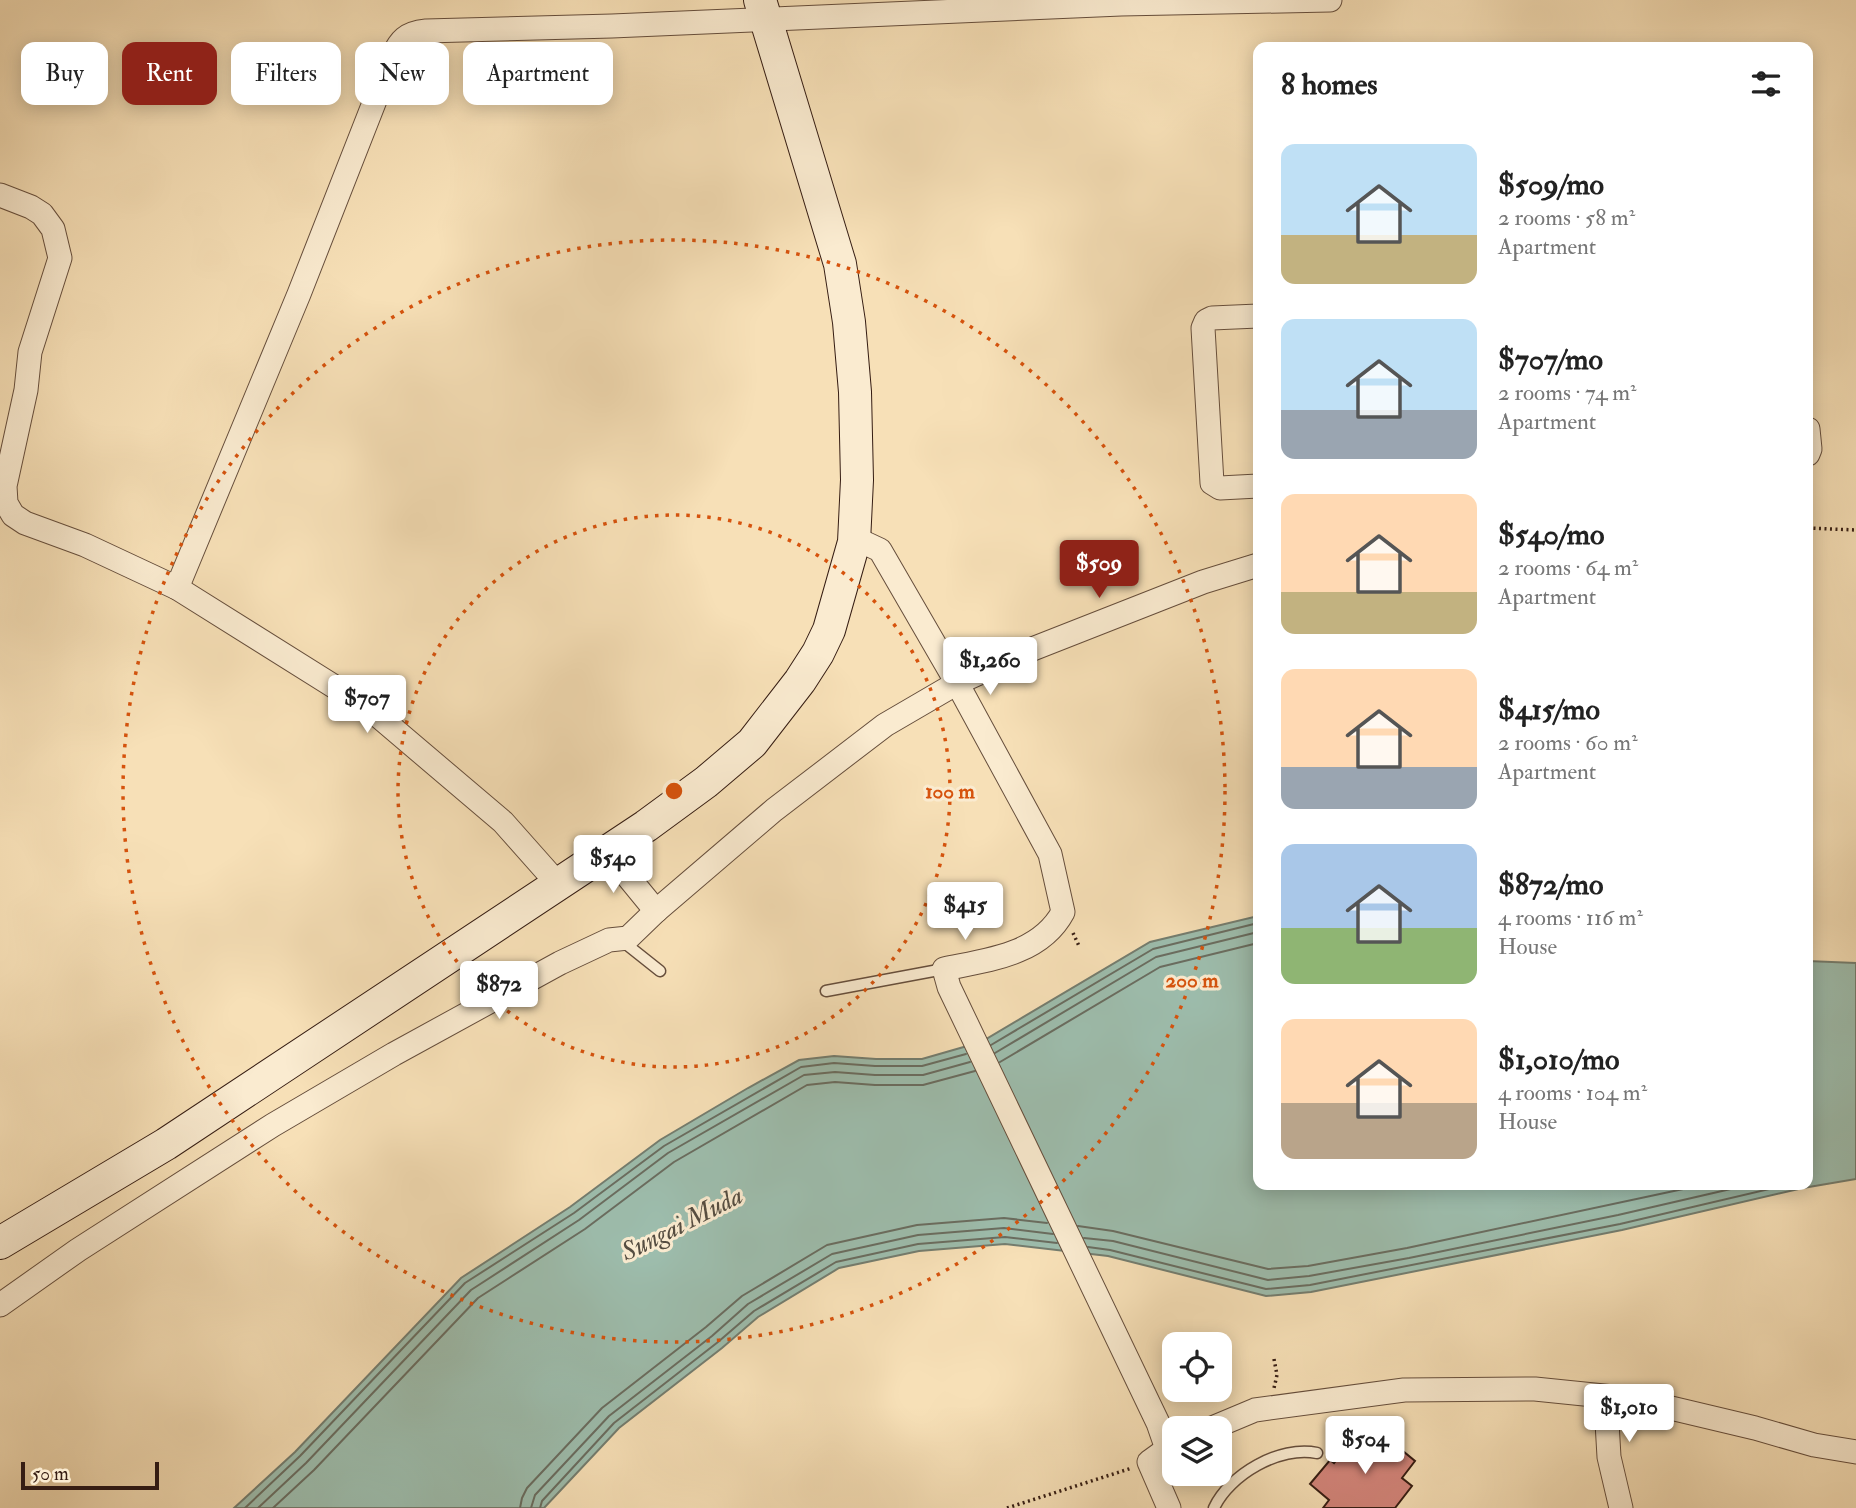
<!DOCTYPE html>
<meta charset="utf-8">
<style>
:root{--surface:#fff;--page:#f2f2f2;--text:#222;--muted:#767676;--accent:#8f2418}
body{margin:0;font-family:"IM FELL Double Pica",serif;background:var(--page);color:var(--text);height:100vh;display:flex;flex-direction:column;font-size:26px;white-space:nowrap}
*{box-sizing:border-box;margin:0}
p{font-size:23px;color:var(--muted)}
.icon{flex:none;width:38px;height:38px;fill:none;stroke:currentColor;stroke-width:2;stroke-linecap:round;stroke-linejoin:round}
.map{position:relative;flex:1;overflow:hidden}
.details{position:absolute;left:1253px;top:42px;width:560px;height:1148px;display:flex;flex-direction:column;background:var(--surface);border-radius:14px;box-shadow:0 4px 18px #0003}
.details>*{flex:none}
.guide{position:absolute;left:21px;top:42px;width:665px;height:63px;display:flex;gap:14px}
.fabs{position:absolute;left:1162px;top:1332px;display:grid;gap:14px}
.fabs a{display:grid;place-items:center;width:70px;height:70px;border-radius:14px;background:var(--surface);box-shadow:0 4px 18px #0003;font-size:35px}
.scale{position:absolute;left:21px;bottom:18px;width:138px;box-sizing:border-box;padding-left:7px;border:4px solid #361d13;border-top:0;font-size:19px;line-height:24px;white-space:nowrap;color:#361d13;-webkit-text-stroke:5px #faebd0;paint-order:stroke}
.price{position:absolute;translate:-50% -60px;padding:0 16px;border-radius:7px;background:#fff;color:#222;font-size:23px;line-height:46px;filter:drop-shadow(0 2px 4px #0008)}
.price::after{content:'';position:absolute;left:50%;top:42px;width:21px;height:16px;margin-left:-10px;background:inherit;clip-path:polygon(0 0,100% 0,50% 100%)}
.price.selected{background:var(--accent);color:#fff}
ul{padding:0;list-style:none}
li{display:flex;align-items:center;gap:21px;height:175px;padding:0 28px}
li span{display:grid;place-items:center;flex:none;width:196px;height:140px;border-radius:14px;color:#555}
li>.icon{margin-inline-start:auto}
span .icon{width:84px;height:84px;fill:#fffc;stroke-width:1}
li b{font-size:30px}
h2{display:flex;justify-content:space-between;align-items:center;height:84px;padding:0 28px;font-size:30px}
.pill{padding:0 24px;border-radius:14px;background:var(--surface);box-shadow:0 4px 18px #0003;font-size:24px;line-height:63px}
.pill.selected{background:var(--accent);color:#fff}
.map>svg:first-child{display:block}
</style>
<div class="map">
<svg width="1856" height="1508" viewBox="0 0 1856 1508">
<rect width="100%" height="100%" fill="#f7e0b7"/>
<filter id="stains"><feTurbulence type="fractalNoise" baseFrequency=".00286" numOctaves="4"/><feColorMatrix values="0 0 0 0 .2 0 0 0 0 .09 0 0 0 0 .02 0 0 0 .5 -.17"/></filter>
<radialGradient id="worn" r=".72"><stop offset=".6" stop-color="#630" stop-opacity="0"/><stop offset="1" stop-color="#630" stop-opacity=".3"/></radialGradient>
<path fill="#9dbdad" stroke="#747d6f" stroke-width="2" d="M1258 916V1070L1256 1074 1258 1090V1185H1808V961L1856 963V1179L1803 1188 1622 1230 1311 1292 1266 1296 1108 1256 1005 1244 919 1251 839 1268 758 1317 722 1348 619 1428 544 1508H234L295 1452 461 1278 570 1207 660 1140 748 1088 799 1060 834 1056 876 1059H922L981 1042 1150 942Z"/>
<g fill="none" stroke-linecap="round" stroke-linejoin="round">
<g stroke="#6a6d60" stroke-width="2">
<path d="M991 1045 1153 949 1258 923"/>
<path d="M995 1053 1156 957 1258 932"/>
<path d="M1000 1062 1160 967 1258 943"/>
<path d="M1078 1226 1113 1231 1268 1269 1308 1266 1407 1248 1702 1185"/>
<path d="M1084 1238 1113 1241 1268 1280 1309 1276 1409 1258 1618 1215 1748 1185"/>
<path d="M1088 1247 1110 1250 1266 1289 1310 1285 1620 1224 1786 1185"/>
<path d="M245 1508 300 1456 465 1283 574 1213 664 1146 801 1067 834 1063 875 1066H922L966 1054"/>
<path d="M258 1508 306 1463 471 1290 579 1220 668 1153 804 1075 835 1072 875 1075H923L970 1062"/>
<path d="M273 1508 314 1470 478 1298 585 1229 674 1162 807 1085 835 1082 875 1085H923L975 1071"/>
<path d="M520 1508 522 1498 527 1488 602 1408 706 1327 742 1296 827 1245 917 1225 1004 1218 1047 1223"/>
<path d="M531 1508 535 1495 609 1416 712 1336 748 1304 832 1254 918 1235 1004 1228 1053 1234"/>
<path d="M540 1508 542 1501 614 1423 718 1342 754 1311 836 1262 918 1244 1005 1237 1057 1243"/>
</g>
</g>
<path fill="#d3857b" stroke="#361d13" stroke-width="2" d="M1360 1430 1381 1446 1387 1438 1415 1461 1402 1478 1412 1486 1395 1508H1323L1329 1500 1310 1484 1330 1460 1334 1463Z"/>
<g fill="none" stroke-linecap="round" stroke-linejoin="round">
<g stroke="#664e3c" stroke-width="13">
<g id="lane">
<path d="M621 940 660 971"/>
<path d="M826 991 944 969"/>
<path d="M1214 1508C1229 1475 1280 1445 1317 1453"/>
</g>
</g>
<g stroke="#664e3c" stroke-width="25">
<g id="street">
<path d="M0 195 31 207 42 214 53 229 60 258 30 352 26 390 5 486 6 503 13 515 25 523 85 545 177 588 370 709 503 822 558 884"/>
<path d="M1258 316 1212 318 1206 321 1203 328 1212 483 1220 488 1258 486"/>
<path d="M1808 429 1810 449 1808 454"/>
<path d="M854 542 865 543 880 550 957 683 1050 854 1063 912C1040 955 987 960 944 969L949 987 1158 1423 1167 1449 1149 1462 1169 1508"/>
<path d="M177 588 299 294 392 57C400 40 406 33 426 31L612 26 1121 4 1330 0"/>
<path d="M606 850 656 911"/>
<path d="M0 1305 78 1250 273 1125 394 1054 560 963 609 940 628 938 656 911 774 810 885 725 957 683 1035 648 1203 582 1258 565"/>
<path d="M1597 1396 1607 1422 1609 1457 1621 1508"/>
<path d="M1212 1428 1255 1410 1404 1390 1535 1389 1633 1399 1755 1428 1814 1445 1856 1452"/>
</g>
</g>
<g stroke="#361d13" stroke-width="34">
<path id="secondary" d="M0 1243 166 1144 646 826 706 782 752 743 800 681 818 653 829 630 854 542 857 480 855 392 849 322 840 264 760 0"/>
</g>
<g stroke="#361d13" stroke-width="3.5" stroke-dasharray="2 3.5" stroke-linecap="butt">
<path d="M1808 528 1856 530"/>
<path d="M1073 933 1079 946"/>
<path d="M1274 1359 1277 1375 1274 1388"/>
<path d="M1007 1508 1132 1468"/>
</g>
<use href="#lane" stroke="#faebd0" stroke-width="10"/>
<use href="#street" stroke="#faebd0" stroke-width="23"/>
<use href="#secondary" stroke="#faebd0" stroke-width="32"/>
</g>
<g fill="none" stroke="#d6530d" stroke-width="3.5" stroke-dasharray="3.5 7">
<circle cx="674" cy="791" r="276"/>
<circle cx="674" cy="791" r="551"/>
</g>
<g text-anchor="middle" dominant-baseline="central" stroke-width="6" stroke-linejoin="round" paint-order="stroke">
<g font-size="26" font-style="italic" fill="#554d41" stroke="#faebd0">
<text transform="translate(682 1224) rotate(-27)">Sungai Muda</text>
</g>
</g>
<circle cx="674" cy="791" r="10" fill="#d6530d" stroke="#faebd0" stroke-width="3.5"/>
<g font-size="21" text-anchor="middle" font-weight="bold" fill="#d6530d" stroke="#faebd0" stroke-width="6" stroke-linejoin="round" paint-order="stroke">
<text x="950" y="798">100 m</text>
<text x="1192" y="987">200 m</text>
</g>
<rect width="100%" height="100%" filter="url(#stains)"/>
<rect width="100%" height="100%" fill="url(#worn)"/>
</svg>
<div class="fabs">
<a><svg class="icon" aria-label="locate" viewBox="0 0 24 24"><circle cx="12" cy="12" r="6"/><path d="M12 2v4M12 18v4M2 12h4M18 12h4"/></svg></a>
<a><svg class="icon" aria-label="layers" viewBox="0 0 24 24"><path d="M12 4l9 5-9 5-9-5zM3 14l9 5 9-5"/></svg></a>
</div>
<div class="scale">50 m</div>
<b class="price selected" style="left:1099px;top:600px">$509</b>
<b class="price" style="left:990px;top:697px">$1,260</b>
<b class="price" style="left:367px;top:735px">$707</b>
<b class="price" style="left:613px;top:895px">$540</b>
<b class="price" style="left:965px;top:942px">$415</b>
<b class="price" style="left:499px;top:1021px">$872</b>
<b class="price" style="left:1629px;top:1444px">$1,010</b>
<b class="price" style="left:1365px;top:1476px">$504</b>
<div class="guide">
<a class="pill">Buy</a>
<a class="pill selected">Rent</a>
<a class="pill">Filters</a>
<a class="pill">New</a>
<a class="pill">Apartment</a>
</div>
<section class="details">
<h2>8 homes<svg class="icon" aria-label="filters" viewBox="0 0 24 24"><path d="M4 7h16M4 17h16"/><circle cx="9" cy="7" r="2"/><circle cx="15" cy="17" r="2"/></svg></h2>
<ul>
<li><span style="background:linear-gradient(#bfe0f5 65%,#c2b280 0)"><svg class="icon" aria-label="home" viewBox="0 0 24 24"><path d="M3 11l9-7 9 7M6 9v11h12V9"/></svg></span><div><b>$509/mo</b><p>2 rooms · 58 m²</p><p>Apartment</p></div></li>
<li><span style="background:linear-gradient(#bfe0f5 65%,#9aa5b1 0)"><svg class="icon" aria-label="home" viewBox="0 0 24 24"><path d="M3 11l9-7 9 7M6 9v11h12V9"/></svg></span><div><b>$707/mo</b><p>2 rooms · 74 m²</p><p>Apartment</p></div></li>
<li><span style="background:linear-gradient(#ffd9b3 70%,#c2b280 0)"><svg class="icon" aria-label="home" viewBox="0 0 24 24"><path d="M3 11l9-7 9 7M6 9v11h12V9"/></svg></span><div><b>$540/mo</b><p>2 rooms · 64 m²</p><p>Apartment</p></div></li>
<li><span style="background:linear-gradient(#ffd9b3 70%,#9aa5b1 0)"><svg class="icon" aria-label="home" viewBox="0 0 24 24"><path d="M3 11l9-7 9 7M6 9v11h12V9"/></svg></span><div><b>$415/mo</b><p>2 rooms · 60 m²</p><p>Apartment</p></div></li>
<li><span style="background:linear-gradient(#a9c7e8 60%,#8fb573 0)"><svg class="icon" aria-label="home" viewBox="0 0 24 24"><path d="M3 11l9-7 9 7M6 9v11h12V9"/></svg></span><div><b>$872/mo</b><p>4 rooms · 116 m²</p><p>House</p></div></li>
<li><span style="background:linear-gradient(#ffd9b3 60%,#b9a48a 0)"><svg class="icon" aria-label="home" viewBox="0 0 24 24"><path d="M3 11l9-7 9 7M6 9v11h12V9"/></svg></span><div><b>$1,010/mo</b><p>4 rooms · 104 m²</p><p>House</p></div></li>
</ul>
</section>
</div>
